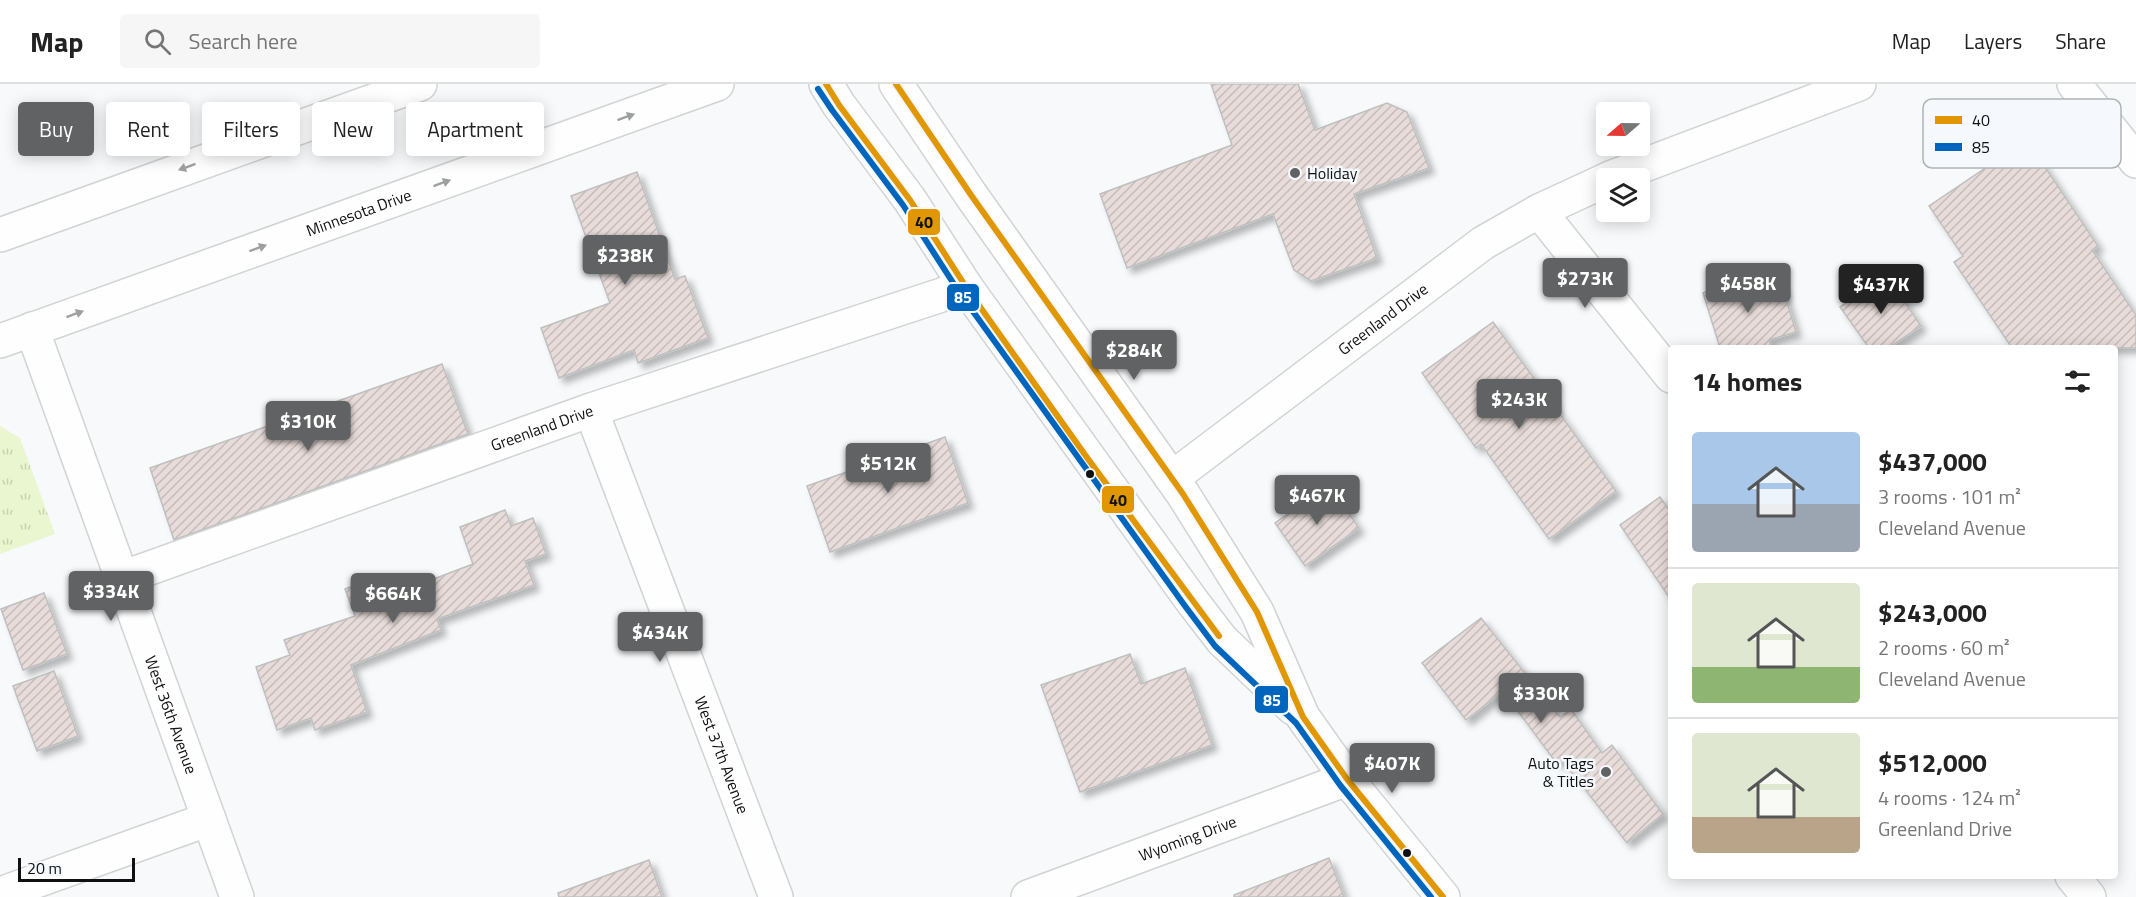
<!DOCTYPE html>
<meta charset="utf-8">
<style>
:root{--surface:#fff;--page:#f6f6f6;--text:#222;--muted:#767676;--line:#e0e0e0;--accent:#606263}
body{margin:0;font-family:"Titillium Web",sans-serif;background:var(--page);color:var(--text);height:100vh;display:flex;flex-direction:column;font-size:22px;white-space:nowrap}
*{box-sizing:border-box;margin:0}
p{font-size:20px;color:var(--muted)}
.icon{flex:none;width:33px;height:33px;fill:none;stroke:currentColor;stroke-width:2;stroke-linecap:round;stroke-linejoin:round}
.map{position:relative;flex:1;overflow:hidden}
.side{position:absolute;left:1668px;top:261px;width:450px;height:534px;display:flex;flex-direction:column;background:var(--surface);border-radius:6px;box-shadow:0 3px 15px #0003}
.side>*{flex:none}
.hud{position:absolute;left:18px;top:18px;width:570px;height:54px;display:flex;gap:12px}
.needle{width:39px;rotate:250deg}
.tools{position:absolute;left:1596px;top:18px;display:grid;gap:12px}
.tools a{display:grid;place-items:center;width:54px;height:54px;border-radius:6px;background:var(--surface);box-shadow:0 3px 15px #0003;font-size:30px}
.scale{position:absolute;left:18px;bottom:15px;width:117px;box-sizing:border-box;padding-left:6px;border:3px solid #0f1011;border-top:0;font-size:16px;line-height:21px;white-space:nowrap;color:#0f1011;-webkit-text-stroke:4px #f5f9fd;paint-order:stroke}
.price{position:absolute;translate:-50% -51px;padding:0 14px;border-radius:6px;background:var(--accent);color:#fff;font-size:20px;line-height:39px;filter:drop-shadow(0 2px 3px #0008)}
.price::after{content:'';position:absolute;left:50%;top:36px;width:18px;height:14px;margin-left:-9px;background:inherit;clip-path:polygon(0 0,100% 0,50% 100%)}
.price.on{background:#222;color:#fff}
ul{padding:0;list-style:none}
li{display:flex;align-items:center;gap:18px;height:150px;padding:0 24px}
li+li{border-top:2px solid var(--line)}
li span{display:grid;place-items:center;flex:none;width:168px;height:120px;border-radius:6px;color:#555}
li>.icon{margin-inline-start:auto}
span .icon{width:72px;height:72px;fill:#fffc;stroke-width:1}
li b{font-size:26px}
h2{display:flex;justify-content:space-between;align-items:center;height:72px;padding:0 24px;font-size:26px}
.tag{padding:0 21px;border-radius:6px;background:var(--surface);box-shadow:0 3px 15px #0003;font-size:21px;line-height:54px}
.tag.on{background:var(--accent);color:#fff}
header{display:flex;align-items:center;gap:36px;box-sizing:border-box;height:84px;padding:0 30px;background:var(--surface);border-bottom:2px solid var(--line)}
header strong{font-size:28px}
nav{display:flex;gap:33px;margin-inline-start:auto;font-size:21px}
.search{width:420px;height:54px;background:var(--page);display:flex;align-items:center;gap:15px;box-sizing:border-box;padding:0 21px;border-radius:6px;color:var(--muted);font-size:22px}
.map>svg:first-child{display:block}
</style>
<header>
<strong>Map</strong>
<div class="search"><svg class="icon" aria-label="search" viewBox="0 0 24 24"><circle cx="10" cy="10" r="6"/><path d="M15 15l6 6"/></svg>Search here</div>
<nav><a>Map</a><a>Layers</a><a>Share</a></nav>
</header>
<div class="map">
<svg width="2136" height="813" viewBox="0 0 2136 813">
<defs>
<pattern id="park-tufts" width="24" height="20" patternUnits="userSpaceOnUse" patternTransform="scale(1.5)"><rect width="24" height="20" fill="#e9f6cf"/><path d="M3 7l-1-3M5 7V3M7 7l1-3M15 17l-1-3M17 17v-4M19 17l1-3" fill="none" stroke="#c7d2b1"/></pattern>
<pattern id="building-hatch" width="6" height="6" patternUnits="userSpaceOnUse" patternTransform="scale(1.5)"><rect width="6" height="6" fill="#e7dcd9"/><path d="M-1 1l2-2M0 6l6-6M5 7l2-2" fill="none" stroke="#c5bcb9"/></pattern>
<filter id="shadow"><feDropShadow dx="5.5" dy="5.5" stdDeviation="3" flood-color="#0004"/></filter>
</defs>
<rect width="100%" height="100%" fill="#f7f9fb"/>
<path fill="url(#park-tufts)" d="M0 342 20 354 55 450 0 470Z"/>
<g fill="url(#building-hatch)" stroke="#bfbfc0" stroke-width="1.5" filter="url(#shadow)">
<path d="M1211 0H1298L1315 46 1387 19 1407 28 1429 84 1354 110 1377 174 1311 197 1294 186 1273 130 1127 184 1100 110 1232 61Z"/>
<path d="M2027 56 2098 162 2092 166 2136 231V264H2012L1954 178 1963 172 1929 122Z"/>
<path d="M637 88 675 195 685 192 708 254 638 279 634 266 559 294 541 244 610 219 571 112Z"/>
<path d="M1752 191 1758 209 1782 202 1796 248 1769 256 1772 264H1720L1703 209 1714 205 1713 203Z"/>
<path d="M1887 191 1921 242 1888 264H1869L1840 223Z"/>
<path d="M1493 238 1616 407 1549 455 1481 360 1476 364 1422 289Z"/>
<path d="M442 280 468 350 174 456 150 384Z"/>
<path d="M945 353 968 419 830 468 807 402Z"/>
<path d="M1329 401 1359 444 1305 482 1275 439Z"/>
<path d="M1660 413 1671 429V516L1620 441Z"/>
<path d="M505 426 511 442 533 434 546 470 525 477 534 501 437 535 441 546 351 581 367 628 315 646 311 634 277 646 256 583 290 571 284 556 355 532 345 505 372 495 381 515 473 480 460 443Z"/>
<path d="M44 509 67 570 23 586 1 525Z"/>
<path d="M1481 534 1560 633 1571 625 1602 669 1612 661 1663 730 1627 759 1562 676 1557 680 1503 607 1466 636 1422 579Z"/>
<path d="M1130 570 1141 600 1185 584 1212 661 1080 708 1041 601Z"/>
<path d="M54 587 78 652 37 667 13 602Z"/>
<path d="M1329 774 1344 813H1234V811Z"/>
<path d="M649 776 662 813H559L558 809Z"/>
</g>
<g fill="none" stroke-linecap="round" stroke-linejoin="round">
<g stroke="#d1d3d4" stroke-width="36">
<g id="minor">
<path d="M2074 0 2136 77"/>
<path d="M1610 94 1859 0"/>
<path d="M1539 127 1671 292"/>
<path id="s1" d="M32 245 237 813"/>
<path id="s2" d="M591 326 776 813"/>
<path id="s3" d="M1172 394 1483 159 1539 127 1606 96"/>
<path id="s4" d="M122 494 591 326 966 203"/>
<path d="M2072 792 2089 813"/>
<path d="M0 810 209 735"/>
<path id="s5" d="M1028 813 1347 695"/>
</g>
</g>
<g stroke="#d1d3d4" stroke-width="36">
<g id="major">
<path d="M826 0 839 21 910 116 966 203 1192 517 1222 556 1293 624"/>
<path d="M896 0 971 111 1183 410 1257 528 1303 633 1347 695 1443 813"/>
<path d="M0 151 420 0"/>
<path id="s6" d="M0 257 717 0"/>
</g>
</g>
<use href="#minor" stroke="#fefefe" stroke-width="33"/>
<use href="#major" stroke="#fefefe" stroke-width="33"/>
<g stroke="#f5f9fd" stroke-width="10">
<g id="bus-1">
<path d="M826 0 839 21 910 116 966 203 1088 375 1219 552"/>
<path d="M896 0 971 111 1183 410 1257 528 1303 633 1347 695 1443 813"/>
</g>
</g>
<g stroke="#f5f9fd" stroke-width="10">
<path id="bus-2" d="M818 5 832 26 903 121 959 208 1185 522 1215 562 1296 639 1340 701 1431 813"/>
</g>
<use href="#bus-1" stroke="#e09702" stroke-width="6"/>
<use href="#bus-2" stroke="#0065bd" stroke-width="6"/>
</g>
<defs><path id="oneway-solid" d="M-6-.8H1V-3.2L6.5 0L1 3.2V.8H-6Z" transform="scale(1.5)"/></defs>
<g fill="#9e9f9f">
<use href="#oneway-solid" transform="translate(626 33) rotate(-20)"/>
<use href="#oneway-solid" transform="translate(187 83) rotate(160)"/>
<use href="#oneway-solid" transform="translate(442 99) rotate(-20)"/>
<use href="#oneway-solid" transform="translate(258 164) rotate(-20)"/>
<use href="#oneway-solid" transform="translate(75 230) rotate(-20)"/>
</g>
<g fill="#606263" stroke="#f5f9fd" stroke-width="2">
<circle cx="1295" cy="89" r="6"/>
<circle cx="1606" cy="688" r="6"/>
</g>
<g fill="#0f1011" stroke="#f5f9fd" stroke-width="2">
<circle cx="1090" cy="390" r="5"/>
<circle cx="1407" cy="769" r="5"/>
</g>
<g text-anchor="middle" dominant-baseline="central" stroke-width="5" stroke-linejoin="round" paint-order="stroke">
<g font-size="16" fill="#0f1011" stroke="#f5f9fd" text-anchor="start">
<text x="1307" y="89">Holiday</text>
<text x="1594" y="679" text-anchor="end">Auto Tags<tspan x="1594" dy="18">&amp; Titles</tspan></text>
</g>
<g font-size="16" fill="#0f1011" stroke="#f5f9fd">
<text stroke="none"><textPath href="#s6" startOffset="381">Minnesota Drive</textPath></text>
<text stroke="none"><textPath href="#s3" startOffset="264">Greenland Drive</textPath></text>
<text stroke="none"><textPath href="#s4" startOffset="446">Greenland Drive</textPath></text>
<text stroke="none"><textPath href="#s1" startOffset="410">West 36th Avenue</textPath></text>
<text stroke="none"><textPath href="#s2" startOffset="369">West 37th Avenue</textPath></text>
<text stroke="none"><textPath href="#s5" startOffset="170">Wyoming Drive</textPath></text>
</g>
</g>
<rect x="1923" y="15" width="198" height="69" rx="9" fill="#f5f9fd" stroke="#b0b3b6" stroke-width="1.5"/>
<rect x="1935" y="32" width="27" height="8" fill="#e09702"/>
<rect x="1935" y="59" width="27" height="8" fill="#0065bd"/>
<g font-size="16" fill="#0f1011">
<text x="1972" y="42">40</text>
<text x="1972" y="69">85</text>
</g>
<g stroke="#f5f9fd" stroke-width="2">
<rect x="907" y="124" width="34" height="28" rx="6" fill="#e09702"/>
<rect x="946" y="199" width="34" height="29" rx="6" fill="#0065bd"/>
<rect x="1101" y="401" width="34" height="29" rx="6" fill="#e09702"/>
<rect x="1254" y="601" width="35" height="29" rx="6" fill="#0065bd"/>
</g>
<g font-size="16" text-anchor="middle" font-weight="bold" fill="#fff">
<text x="963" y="219">85</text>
<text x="1272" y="622">85</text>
</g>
<g font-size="16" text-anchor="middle" font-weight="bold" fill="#111">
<text x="924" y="144">40</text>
<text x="1118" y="422">40</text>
</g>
</svg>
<div class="tools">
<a><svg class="needle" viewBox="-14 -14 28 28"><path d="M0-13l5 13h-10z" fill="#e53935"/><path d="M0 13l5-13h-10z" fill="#767676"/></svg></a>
<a><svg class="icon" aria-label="layers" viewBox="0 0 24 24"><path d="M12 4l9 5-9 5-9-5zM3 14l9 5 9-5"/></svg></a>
</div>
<div class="scale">20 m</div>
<b class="price" style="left:625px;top:202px">$238K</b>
<b class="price" style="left:1585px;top:225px">$273K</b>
<b class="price" style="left:1748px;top:230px">$458K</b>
<b class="price on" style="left:1881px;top:231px">$437K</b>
<b class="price" style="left:1134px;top:297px">$284K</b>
<b class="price" style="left:1519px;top:346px">$243K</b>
<b class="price" style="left:308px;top:368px">$310K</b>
<b class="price" style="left:888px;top:410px">$512K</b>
<b class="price" style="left:1317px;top:442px">$467K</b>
<b class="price" style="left:111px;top:538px">$334K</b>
<b class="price" style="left:393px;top:540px">$664K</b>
<b class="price" style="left:660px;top:579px">$434K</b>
<b class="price" style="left:1541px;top:640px">$330K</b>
<b class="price" style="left:1392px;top:710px">$407K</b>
<div class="hud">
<a class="tag on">Buy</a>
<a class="tag">Rent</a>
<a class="tag">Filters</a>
<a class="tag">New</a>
<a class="tag">Apartment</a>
</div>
<section class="side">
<h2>14 homes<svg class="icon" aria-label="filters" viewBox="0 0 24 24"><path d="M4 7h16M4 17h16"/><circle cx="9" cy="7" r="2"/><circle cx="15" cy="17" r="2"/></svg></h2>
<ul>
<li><span style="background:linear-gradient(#a9c7e8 60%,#9aa5b1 0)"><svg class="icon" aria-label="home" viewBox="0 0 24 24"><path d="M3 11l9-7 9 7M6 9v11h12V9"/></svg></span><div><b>$437,000</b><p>3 rooms · 101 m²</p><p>Cleveland Avenue</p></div></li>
<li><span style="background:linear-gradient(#dfe7d0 70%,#8fb573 0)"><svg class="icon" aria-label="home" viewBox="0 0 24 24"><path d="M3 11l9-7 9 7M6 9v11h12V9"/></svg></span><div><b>$243,000</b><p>2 rooms · 60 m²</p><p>Cleveland Avenue</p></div></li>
<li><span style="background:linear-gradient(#dfe7d0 70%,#b9a48a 0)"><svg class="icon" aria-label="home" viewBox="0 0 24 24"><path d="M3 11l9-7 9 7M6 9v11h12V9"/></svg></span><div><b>$512,000</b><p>4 rooms · 124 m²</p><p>Greenland Drive</p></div></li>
</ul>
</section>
</div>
